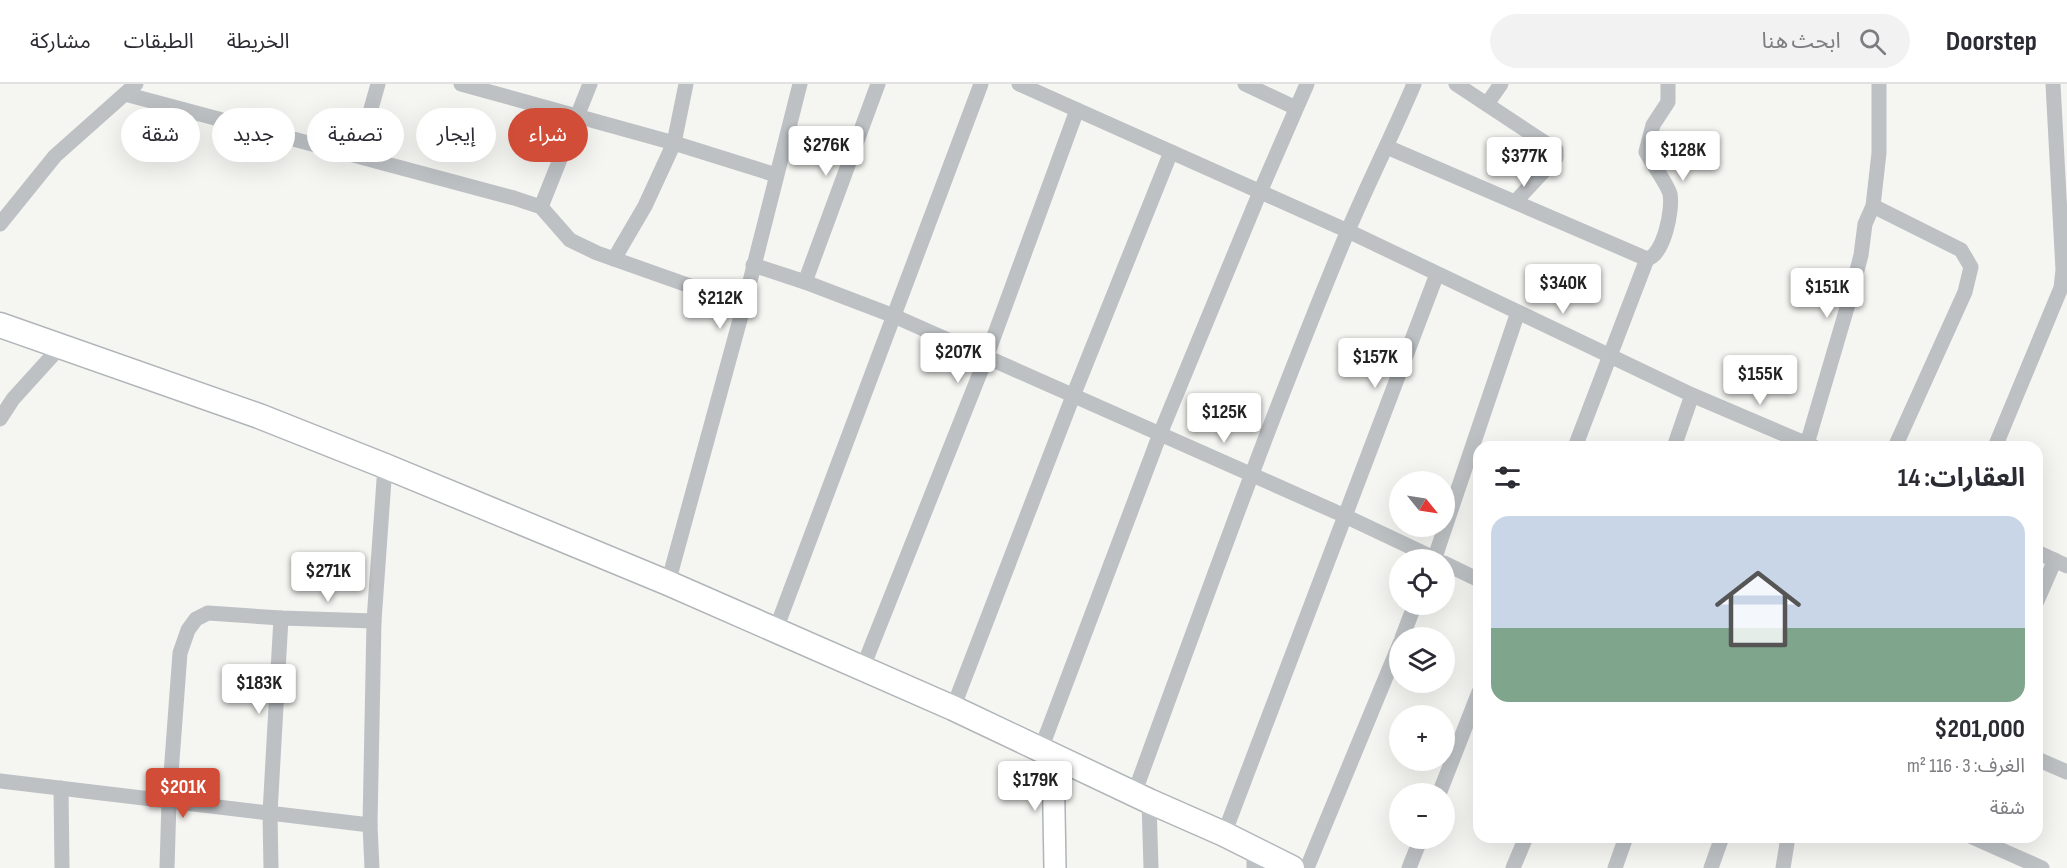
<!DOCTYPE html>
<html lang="ar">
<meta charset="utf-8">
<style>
:root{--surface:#fff;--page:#f2f2f3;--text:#2b2b33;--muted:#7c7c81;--line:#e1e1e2;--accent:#d14d37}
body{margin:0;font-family:"Sofia Sans Condensed","Noto Sans Arabic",sans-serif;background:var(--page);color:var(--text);direction:rtl;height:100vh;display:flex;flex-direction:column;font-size:22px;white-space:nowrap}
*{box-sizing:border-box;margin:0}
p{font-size:20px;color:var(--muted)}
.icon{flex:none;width:33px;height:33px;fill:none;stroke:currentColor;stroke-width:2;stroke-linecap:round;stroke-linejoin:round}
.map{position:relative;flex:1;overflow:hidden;direction:ltr}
.sheet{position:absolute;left:1473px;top:357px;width:570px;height:402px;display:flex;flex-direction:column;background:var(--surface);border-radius:18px;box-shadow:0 6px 24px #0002;direction:rtl}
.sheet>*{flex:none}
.top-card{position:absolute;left:18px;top:24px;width:570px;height:54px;direction:rtl;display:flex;gap:12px}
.needle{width:39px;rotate:120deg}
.buttons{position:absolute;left:1389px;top:387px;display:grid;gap:12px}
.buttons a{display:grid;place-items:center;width:66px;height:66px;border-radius:50%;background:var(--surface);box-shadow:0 6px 24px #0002;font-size:30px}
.price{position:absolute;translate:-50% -51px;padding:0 14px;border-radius:6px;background:#fff;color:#222;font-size:20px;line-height:39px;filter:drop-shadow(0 2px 3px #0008)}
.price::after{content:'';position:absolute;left:50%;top:36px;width:18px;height:14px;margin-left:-9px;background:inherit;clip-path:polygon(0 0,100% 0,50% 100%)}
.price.selected{background:var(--accent);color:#fff}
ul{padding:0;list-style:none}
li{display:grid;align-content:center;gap:12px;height:318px;padding:0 18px}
li span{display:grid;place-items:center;height:186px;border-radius:18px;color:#555}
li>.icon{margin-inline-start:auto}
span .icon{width:108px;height:108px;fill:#fffc;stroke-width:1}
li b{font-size:26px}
h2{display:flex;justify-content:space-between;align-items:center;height:72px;padding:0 18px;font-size:26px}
.chip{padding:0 21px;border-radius:27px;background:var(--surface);box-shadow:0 6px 24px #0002;font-size:21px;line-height:54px}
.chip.selected{background:var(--accent);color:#fff}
header{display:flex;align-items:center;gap:36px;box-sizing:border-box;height:84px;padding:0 30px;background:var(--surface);border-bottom:2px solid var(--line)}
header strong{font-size:28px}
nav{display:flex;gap:33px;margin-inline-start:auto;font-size:21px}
.search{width:420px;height:54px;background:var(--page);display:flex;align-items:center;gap:15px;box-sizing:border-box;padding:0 21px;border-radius:33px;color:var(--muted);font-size:22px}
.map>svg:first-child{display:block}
</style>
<header>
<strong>Doorstep</strong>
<div class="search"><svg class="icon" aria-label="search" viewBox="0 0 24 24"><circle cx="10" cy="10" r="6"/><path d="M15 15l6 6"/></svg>ابحث هنا</div>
<nav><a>الخريطة</a><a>الطبقات</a><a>مشاركة</a></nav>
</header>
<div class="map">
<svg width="2067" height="784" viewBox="0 0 2067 784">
<rect width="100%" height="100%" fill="#f5f5f2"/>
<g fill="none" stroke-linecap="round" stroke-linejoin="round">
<g stroke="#afb5b8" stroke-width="24">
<path id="secondary" d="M1053 672 1055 784"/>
</g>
<g stroke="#b0b5b8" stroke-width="27">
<path id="primary" d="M0 241 259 332 385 382 668 499 953 624 1149 717 1224 750 1292 784"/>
</g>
<g stroke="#bdc1c4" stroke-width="15">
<path d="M461 0 674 59 776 91"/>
<path d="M1019 0 1348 147 1692 311 1674 363"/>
<path d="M1245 0 1296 24"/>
<path d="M1456 0 1556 66V74L1515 118"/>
<path d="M125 10 514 114 541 123 570 156 597 169 744 221"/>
<path d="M1487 20 1501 0"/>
<path d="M1387 63 1647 175"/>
<path d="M358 71 378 0"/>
<path d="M1873 122 1961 166 1971 183 1965 208 1895 363"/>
<path d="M541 123 590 0"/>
<path d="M0 140 55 72 136 0"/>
<path d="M614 175 645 122 674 59 686 0"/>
<path d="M753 181 805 198 894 232 1345 432 1224 750"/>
<path d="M1437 190 1345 432 1438 476"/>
<path d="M805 198 878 0"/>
<path d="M1692 311 1814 363"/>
<path d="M0 335 13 315 62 261"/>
<path d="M1807 360 1849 217 1861 171 1865 140 1873 122 1879 69V0"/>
<path d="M1575 363 1647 175C1664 171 1673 125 1670 110 1668 101 1651 78 1646 68L1653 41 1668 18V0"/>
<path d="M1995 363 2061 204 2063 186 2053 0"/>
<path d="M2037 468 2067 482"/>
<path d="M1434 476 1518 228"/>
<path d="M1444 479 1479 496"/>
<path d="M668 499 744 221 800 0"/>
<path d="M2037 517 2055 476"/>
<path d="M776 545 981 0"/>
<path d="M1402 554 1415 520"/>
<path d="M863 583 986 274 1077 26"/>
<path d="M953 624 1073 312 1171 68"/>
<path d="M1041 665 1160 350 1260 108 1307 0"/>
<path d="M2037 675 2067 688"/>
<path d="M0 697 370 741"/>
<path d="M61 704 62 784"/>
<path d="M1134 710C1203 522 1270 334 1347 149 1368 99 1393 50 1414 0"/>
<path d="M1439 710 1479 608"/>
<path d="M1149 717 1151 784"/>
<path d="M1972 753 2042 784"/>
<path d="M167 784 169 717 180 569 188 546 196 535 208 529 281 534 374 537"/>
<path d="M271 784 270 729 281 534"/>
<path d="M372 784 370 741 374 537 385 382"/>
<path d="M1254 784V765"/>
<path d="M1307 784 1400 559"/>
<path d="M1409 784 1421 754"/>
<path d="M1513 784 1526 753"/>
<path d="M1615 784 1626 753"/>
<path d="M1711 784 1722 753"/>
<path d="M1783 784 1788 753"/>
</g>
<use href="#secondary" stroke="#fff" stroke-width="21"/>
<use href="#primary" stroke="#fff" stroke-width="24"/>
</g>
</svg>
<div class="buttons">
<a><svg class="needle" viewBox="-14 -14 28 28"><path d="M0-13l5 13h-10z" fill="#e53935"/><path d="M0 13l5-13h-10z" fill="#7c7c81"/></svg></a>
<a><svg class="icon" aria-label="locate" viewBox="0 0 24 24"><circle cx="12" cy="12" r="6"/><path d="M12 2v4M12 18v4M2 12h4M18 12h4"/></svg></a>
<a><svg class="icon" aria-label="layers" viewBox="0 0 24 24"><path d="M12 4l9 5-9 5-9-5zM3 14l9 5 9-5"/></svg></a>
<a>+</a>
<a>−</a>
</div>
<b class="price" style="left:826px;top:93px">$276K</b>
<b class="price" style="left:1683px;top:98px">$128K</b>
<b class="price" style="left:1524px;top:104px">$377K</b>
<b class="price" style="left:1563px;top:231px">$340K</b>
<b class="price" style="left:1827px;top:235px">$151K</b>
<b class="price" style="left:720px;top:246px">$212K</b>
<b class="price" style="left:958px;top:300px">$207K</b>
<b class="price" style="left:1375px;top:305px">$157K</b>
<b class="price" style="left:1760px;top:322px">$155K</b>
<b class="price" style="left:1224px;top:360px">$125K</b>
<b class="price" style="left:328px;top:519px">$271K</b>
<b class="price" style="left:259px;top:631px">$183K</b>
<b class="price" style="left:1035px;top:728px">$179K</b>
<b class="price selected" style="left:183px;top:735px">$201K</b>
<div class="top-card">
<a class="chip selected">شراء</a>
<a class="chip">إيجار</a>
<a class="chip">تصفية</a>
<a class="chip">جديد</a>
<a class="chip">شقة</a>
</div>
<section class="sheet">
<h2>العقارات: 14<svg class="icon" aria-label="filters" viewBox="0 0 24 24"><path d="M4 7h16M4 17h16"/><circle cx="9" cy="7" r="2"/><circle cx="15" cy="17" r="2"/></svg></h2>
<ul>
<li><span style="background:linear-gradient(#c9d6e8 60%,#7fa58c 0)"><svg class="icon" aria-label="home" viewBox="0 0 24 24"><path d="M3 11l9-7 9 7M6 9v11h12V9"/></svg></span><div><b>$201,000</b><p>الغرف: 3 · 116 m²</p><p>شقة</p></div></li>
</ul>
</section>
</div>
